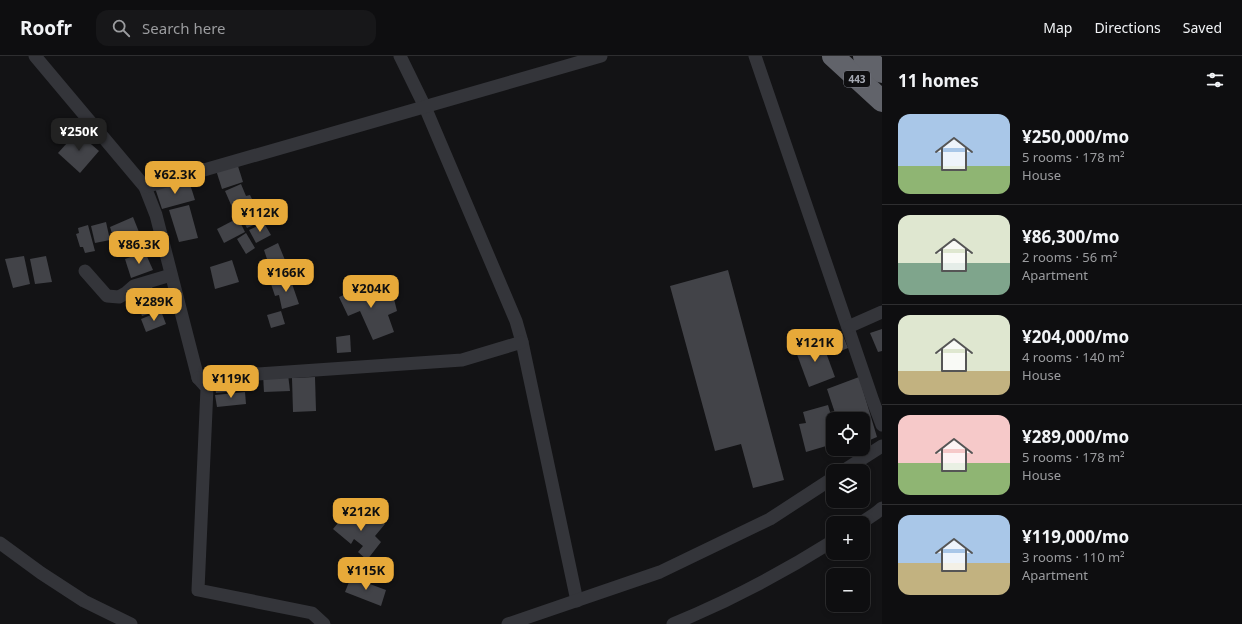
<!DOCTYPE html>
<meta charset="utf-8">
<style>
:root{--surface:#0e0e10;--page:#171719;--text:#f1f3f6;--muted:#9b9c9f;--line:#2e2e30;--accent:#e7a939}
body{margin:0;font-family:"Noto Sans",sans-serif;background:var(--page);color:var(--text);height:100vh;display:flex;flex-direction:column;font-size:15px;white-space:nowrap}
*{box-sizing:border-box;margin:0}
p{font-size:13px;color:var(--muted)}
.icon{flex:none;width:22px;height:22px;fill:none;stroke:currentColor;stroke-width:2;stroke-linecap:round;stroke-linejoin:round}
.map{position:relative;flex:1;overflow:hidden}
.drawer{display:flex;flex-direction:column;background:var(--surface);width:360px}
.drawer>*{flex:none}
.controls{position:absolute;left:826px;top:356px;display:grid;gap:8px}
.controls a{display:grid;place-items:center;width:44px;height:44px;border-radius:8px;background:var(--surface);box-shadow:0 2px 6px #0003,0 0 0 1px var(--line);font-size:20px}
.price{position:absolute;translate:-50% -34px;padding:0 9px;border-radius:8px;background:var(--accent);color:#111;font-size:13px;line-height:26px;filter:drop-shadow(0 1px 2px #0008)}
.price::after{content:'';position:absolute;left:50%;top:24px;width:12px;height:9px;margin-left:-6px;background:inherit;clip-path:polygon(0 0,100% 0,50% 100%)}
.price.current{background:#222;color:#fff}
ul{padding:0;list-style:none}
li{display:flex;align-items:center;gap:12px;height:100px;padding:0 16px}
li+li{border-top:1px solid var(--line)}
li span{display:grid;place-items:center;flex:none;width:112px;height:80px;border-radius:12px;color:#555}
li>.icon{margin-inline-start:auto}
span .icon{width:48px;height:48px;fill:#fffc;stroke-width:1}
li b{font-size:17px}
h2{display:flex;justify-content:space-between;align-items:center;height:48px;padding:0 16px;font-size:17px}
header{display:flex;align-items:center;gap:24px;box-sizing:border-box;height:56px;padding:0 20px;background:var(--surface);border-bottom:1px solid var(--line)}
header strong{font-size:19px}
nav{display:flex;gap:22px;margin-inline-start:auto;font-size:14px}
.search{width:280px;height:36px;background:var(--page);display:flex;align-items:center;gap:10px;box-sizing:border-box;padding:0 14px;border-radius:12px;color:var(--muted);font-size:15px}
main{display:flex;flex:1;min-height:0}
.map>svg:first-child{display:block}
</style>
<header>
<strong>Roofr</strong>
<div class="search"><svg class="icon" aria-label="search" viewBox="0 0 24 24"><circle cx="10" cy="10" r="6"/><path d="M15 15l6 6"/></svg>Search here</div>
<nav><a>Map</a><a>Directions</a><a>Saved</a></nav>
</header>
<main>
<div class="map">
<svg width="882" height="568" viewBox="0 0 882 568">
<rect width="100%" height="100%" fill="#131315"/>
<g fill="#424348">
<path d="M77 76 99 95 80 117 58 97Z"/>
<path d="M237 107 243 126 222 133 216 114Z"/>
<path d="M189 125 195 144 162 153 155 132Z"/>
<path d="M241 128 246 140 250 139 255 149 235 158 225 135Z"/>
<path d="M189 149 198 182 179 186 169 154Z"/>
<path d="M257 153 264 164 247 172 241 161Z"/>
<path d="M133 161 139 176H141L147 193 124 201 120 188 116 190 110 171Z"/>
<path d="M238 162 245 176 224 187 217 173Z"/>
<path d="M106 166 110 184 95 187 91 170Z"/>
<path d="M264 167 271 179 256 187 249 174Z"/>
<path d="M88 169 95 195 85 197 83 191H80L76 178 79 177 78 172Z"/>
<path d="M246 177 255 192 246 198 237 183Z"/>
<path d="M278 187 287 209 271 215 264 194Z"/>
<path d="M145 196 153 214 131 222 125 203Z"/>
<path d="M24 200 30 228 13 232 5 203Z"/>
<path d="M46 200 52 226 35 228 30 203Z"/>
<path d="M232 204 239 226 215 233 210 211Z"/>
<path d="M728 214 784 424 753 432 741 388 715 395 670 230Z"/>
<path d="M290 222 299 248 282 253 279 239 275 240 271 228Z"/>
<path d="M374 226 381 243 393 239 397 255 388 259 394 276 373 284 360 255 348 260 339 241Z"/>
<path d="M151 228 160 254 142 260 132 235Z"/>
<path d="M161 255 166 268 146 276 141 263Z"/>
<path d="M281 255 285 268 271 272 267 259Z"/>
<path d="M882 273V295L878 296 870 277Z"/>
<path d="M842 277 848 292 833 298 828 282Z"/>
<path d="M350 279 351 296 337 297 336 281Z"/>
<path d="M821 283 835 321 809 331 795 293Z"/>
<path d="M288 318 290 335 264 336 263 319Z"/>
<path d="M315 321 316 355 293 356 292 322Z"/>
<path d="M859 321 877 381 863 387V363H837L827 333Z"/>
<path d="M243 322 245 334 216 337 214 325Z"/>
<path d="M245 336 246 348 217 351 215 339Z"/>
<path d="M828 349 833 366V388L806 396 799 368 806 367 803 356Z"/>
<path d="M370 454 385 468 375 480 381 486 367 504 358 496 363 490 354 483 351 488 333 473 348 455 361 465Z"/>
<path d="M351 521 386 534 381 550 345 536Z"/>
</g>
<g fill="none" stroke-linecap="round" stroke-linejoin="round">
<g stroke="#34353a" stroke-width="13">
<path d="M35 0 145 131 156 159 198 322 207 332 198 534 312 557 324 568"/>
<path d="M400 0 425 51 516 265 522 286 577 545"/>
<path d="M755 0 873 345 882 369"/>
<path d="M145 131 601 0"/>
<path d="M85 215 107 240 119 241 126 237 134 230 171 219"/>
<path d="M848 271 882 256"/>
<path d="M198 322 462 304 522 286"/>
<path d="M843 415 882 390"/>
<path d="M861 467 876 457 882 452"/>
<path d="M0 487 41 517 84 545 131 568"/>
<path d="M508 568 660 516 770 463 833 422"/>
<path d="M673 568C729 545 782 517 833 485"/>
</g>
<g stroke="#61636a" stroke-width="22">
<path d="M833 0 882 45"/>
<path d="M864 0 882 16"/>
</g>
</g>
<g text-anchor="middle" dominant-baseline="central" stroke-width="4" stroke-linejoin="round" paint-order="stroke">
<rect fill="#0e0e10" stroke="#787b83" stroke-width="1" x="844" y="15" width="26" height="16" rx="3"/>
<g font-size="10" font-weight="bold" fill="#a6aab4">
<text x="857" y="23">443</text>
</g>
</g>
</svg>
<div class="controls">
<a><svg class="icon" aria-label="locate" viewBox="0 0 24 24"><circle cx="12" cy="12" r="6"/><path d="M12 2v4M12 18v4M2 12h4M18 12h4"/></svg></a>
<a><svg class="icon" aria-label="layers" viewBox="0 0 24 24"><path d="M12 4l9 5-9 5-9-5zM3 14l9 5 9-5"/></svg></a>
<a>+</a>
<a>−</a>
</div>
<b class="price current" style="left:79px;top:96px">¥250K</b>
<b class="price" style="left:175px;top:139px">¥62.3K</b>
<b class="price" style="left:260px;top:177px">¥112K</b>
<b class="price" style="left:139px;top:209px">¥86.3K</b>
<b class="price" style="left:286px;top:237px">¥166K</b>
<b class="price" style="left:371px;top:253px">¥204K</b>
<b class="price" style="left:154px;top:266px">¥289K</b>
<b class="price" style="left:815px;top:307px">¥121K</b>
<b class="price" style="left:231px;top:343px">¥119K</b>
<b class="price" style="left:361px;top:476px">¥212K</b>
<b class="price" style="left:366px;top:535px">¥115K</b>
</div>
<section class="drawer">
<h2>11 homes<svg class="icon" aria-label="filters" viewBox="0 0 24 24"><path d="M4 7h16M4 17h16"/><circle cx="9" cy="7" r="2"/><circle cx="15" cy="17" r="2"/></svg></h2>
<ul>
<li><span style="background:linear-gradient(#a9c7e8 65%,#8fb573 0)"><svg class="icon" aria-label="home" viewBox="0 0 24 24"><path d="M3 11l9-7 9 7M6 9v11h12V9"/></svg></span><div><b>¥250,000/mo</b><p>5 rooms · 178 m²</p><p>House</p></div></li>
<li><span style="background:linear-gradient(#dfe7d0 60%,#7fa58c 0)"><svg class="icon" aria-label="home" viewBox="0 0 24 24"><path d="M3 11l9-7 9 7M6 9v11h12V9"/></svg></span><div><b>¥86,300/mo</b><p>2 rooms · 56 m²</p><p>Apartment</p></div></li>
<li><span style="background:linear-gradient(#dfe7d0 70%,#c2b280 0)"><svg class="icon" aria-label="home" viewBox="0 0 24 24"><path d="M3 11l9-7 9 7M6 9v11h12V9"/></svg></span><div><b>¥204,000/mo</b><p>4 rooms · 140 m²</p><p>House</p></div></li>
<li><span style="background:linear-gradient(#f6c9c9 60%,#8fb573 0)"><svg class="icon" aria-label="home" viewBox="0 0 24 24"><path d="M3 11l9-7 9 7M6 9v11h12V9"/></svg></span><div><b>¥289,000/mo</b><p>5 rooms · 178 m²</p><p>House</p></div></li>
<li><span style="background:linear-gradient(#a9c7e8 60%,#c2b280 0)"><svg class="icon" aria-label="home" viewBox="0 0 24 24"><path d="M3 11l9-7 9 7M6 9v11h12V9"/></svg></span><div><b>¥119,000/mo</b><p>3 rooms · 110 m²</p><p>Apartment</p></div></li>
</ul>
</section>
</main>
